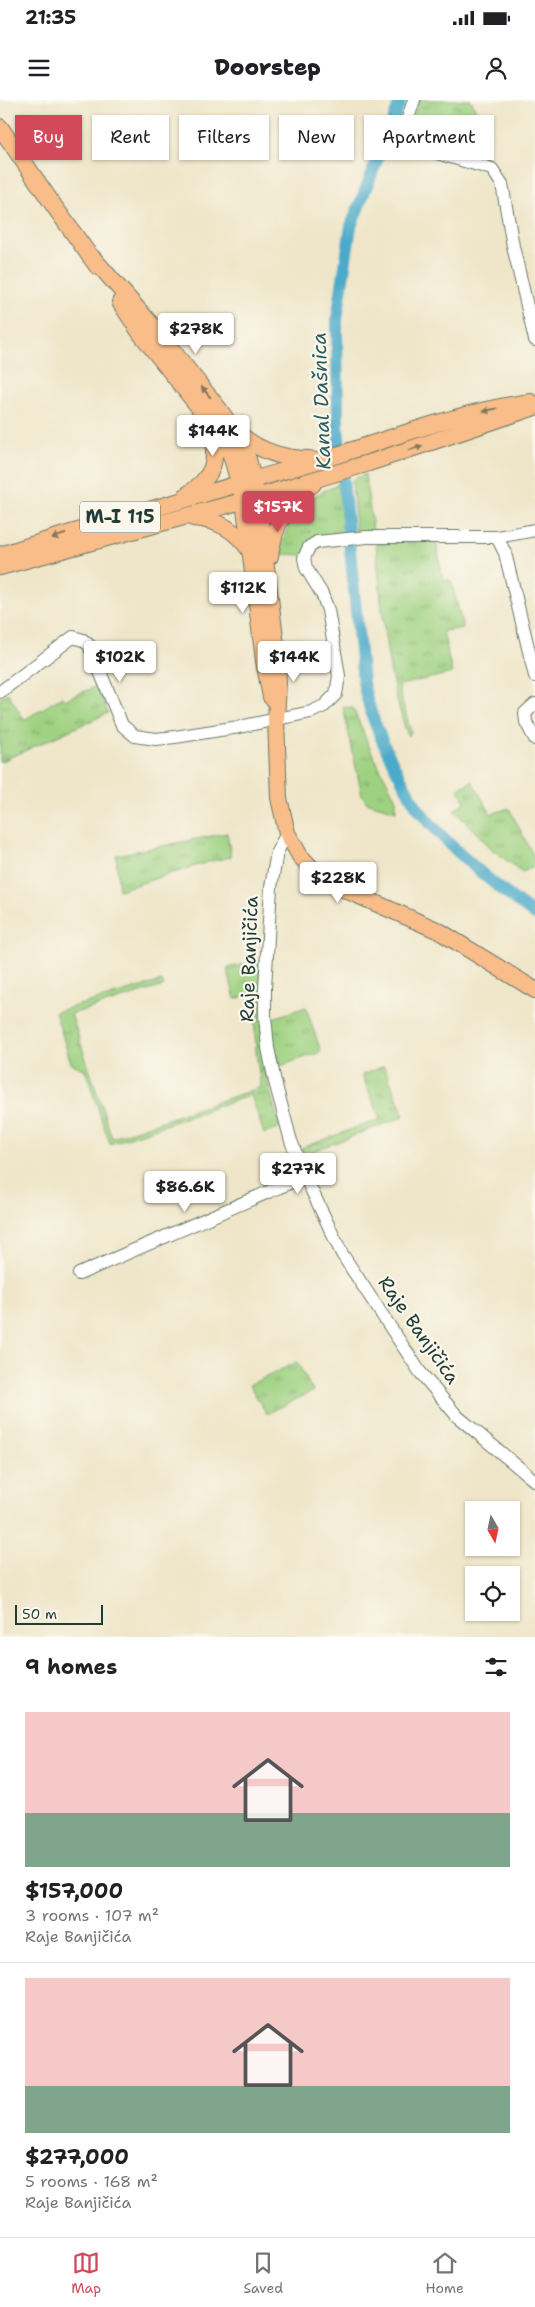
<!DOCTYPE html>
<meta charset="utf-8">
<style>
:root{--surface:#fff;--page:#f2f2f2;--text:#202124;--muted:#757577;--line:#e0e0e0;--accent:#d1495b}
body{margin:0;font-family:"Shantell Sans",sans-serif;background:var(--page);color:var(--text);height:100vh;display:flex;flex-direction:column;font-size:19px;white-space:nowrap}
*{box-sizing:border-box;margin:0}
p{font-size:16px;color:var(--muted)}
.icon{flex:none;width:28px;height:28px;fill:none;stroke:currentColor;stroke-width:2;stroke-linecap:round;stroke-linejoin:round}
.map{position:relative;height:1537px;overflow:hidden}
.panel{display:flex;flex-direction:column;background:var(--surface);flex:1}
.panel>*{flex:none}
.guide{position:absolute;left:15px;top:15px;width:505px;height:45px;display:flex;gap:10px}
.needle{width:32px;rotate:171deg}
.tools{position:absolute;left:465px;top:1401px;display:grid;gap:10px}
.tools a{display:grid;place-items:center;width:55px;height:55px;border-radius:0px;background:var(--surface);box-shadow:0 1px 4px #0004;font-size:25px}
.scale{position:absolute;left:15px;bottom:12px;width:88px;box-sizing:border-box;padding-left:5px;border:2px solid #1f3d34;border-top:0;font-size:14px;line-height:18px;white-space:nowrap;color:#1f3d34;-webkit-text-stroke:4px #fbf7ec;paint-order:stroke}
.price{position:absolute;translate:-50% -42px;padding:0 11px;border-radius:5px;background:#fff;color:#222;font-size:16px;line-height:32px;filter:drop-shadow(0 1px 2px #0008)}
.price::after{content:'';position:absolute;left:50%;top:30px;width:15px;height:11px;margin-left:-8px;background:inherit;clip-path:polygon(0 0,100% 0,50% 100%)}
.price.selected{background:var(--accent);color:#fff}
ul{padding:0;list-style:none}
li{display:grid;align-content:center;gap:10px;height:265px;padding:0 25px}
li+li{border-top:1px solid var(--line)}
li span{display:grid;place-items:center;height:155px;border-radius:0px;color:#555}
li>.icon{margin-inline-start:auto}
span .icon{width:90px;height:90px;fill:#fffc;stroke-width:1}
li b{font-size:21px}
h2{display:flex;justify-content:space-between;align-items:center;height:60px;padding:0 25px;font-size:21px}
.chip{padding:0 18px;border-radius:0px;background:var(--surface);box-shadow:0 1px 4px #0004;font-size:18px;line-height:45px}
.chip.selected{background:var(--accent);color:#fff}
.status{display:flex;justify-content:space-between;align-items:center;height:35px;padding:0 25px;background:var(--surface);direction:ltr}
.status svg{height:14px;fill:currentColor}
header{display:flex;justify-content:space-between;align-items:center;height:65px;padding:0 25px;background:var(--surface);font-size:22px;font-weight:800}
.tab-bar{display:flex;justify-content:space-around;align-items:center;height:70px;border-top:1px solid var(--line);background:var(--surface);font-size:14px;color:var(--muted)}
.tab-bar a{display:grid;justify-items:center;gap:2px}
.tab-bar .selected{color:var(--accent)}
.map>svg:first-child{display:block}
</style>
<div class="status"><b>21:35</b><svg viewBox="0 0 49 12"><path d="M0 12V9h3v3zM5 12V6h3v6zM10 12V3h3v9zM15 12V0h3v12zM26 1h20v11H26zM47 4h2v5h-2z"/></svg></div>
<header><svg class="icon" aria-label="menu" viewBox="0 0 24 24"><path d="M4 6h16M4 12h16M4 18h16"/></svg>Doorstep<svg class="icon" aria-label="person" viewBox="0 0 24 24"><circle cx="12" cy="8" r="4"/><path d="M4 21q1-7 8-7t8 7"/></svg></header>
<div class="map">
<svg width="535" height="1537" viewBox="0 0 535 1537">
<defs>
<pattern id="grass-tufts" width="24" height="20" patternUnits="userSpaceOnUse" patternTransform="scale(1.25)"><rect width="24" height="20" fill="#9ed181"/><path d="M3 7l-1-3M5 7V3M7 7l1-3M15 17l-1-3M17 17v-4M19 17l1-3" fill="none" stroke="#80ab6a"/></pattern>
</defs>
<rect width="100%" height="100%" fill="#fbf7ec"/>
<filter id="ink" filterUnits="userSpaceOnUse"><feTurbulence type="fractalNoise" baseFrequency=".02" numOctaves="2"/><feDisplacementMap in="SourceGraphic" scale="10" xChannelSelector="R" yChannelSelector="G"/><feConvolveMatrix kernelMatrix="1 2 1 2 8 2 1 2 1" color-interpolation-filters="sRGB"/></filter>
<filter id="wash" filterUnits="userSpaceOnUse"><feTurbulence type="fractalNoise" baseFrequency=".0096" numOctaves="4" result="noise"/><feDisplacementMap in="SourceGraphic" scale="20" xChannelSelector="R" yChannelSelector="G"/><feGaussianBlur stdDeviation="1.12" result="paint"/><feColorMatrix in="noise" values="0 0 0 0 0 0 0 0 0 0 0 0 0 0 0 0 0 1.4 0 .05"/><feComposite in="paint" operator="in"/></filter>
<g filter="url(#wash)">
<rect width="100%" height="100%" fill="#efe6c9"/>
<g fill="url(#grass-tufts)" stroke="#5e875a">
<path d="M419 0H471L483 25 475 30 486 61 406 38Z"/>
<path d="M365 374 373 431 356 432 352 380Z"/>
<path d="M339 384 343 437 301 455 281 454C286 416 303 398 339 384Z"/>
<path d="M436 441 443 480H451L463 528 443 531 452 573 400 585 399 590 411 632 408 636C385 574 382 508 376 443Z"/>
<path d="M97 586 108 613 0 662V598L8 593 24 620 62 597 64 600Z"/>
<path d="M343 607 353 608 371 651 396 699V711L366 702 362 695Z"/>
<path d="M472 681 491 714 509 708 535 759V766L522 772 493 750 454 710 465 702 458 689Z"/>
<path d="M227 733 231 757 208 762 119 790 116 755Z"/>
<path d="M260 861 262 943 268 984 280 1028 264 1034 251 995 110 1044 85 970 71 963 55 912 162 881 164 886 71 914 112 1038 261 987 256 952 253 893 235 899 227 868Z"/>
<path d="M306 907 321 952 277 967 270 919Z"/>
<path d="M384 966 403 1013V1017L303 1055 301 1048 380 1019 362 975Z"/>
<path d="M297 1262 313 1291 267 1314 249 1285Z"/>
</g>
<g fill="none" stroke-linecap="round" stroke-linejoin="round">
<path stroke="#4baac9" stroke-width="12" d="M401 0 351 126 337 219 338 328 363 582C370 618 386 651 404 684 409 692 413 702 419 710 452 751 493 784 535 815"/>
</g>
</g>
<g filter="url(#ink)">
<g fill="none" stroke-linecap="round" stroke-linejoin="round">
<g stroke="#687868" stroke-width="14">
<g id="minor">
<path d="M414 0 403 33 406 44 492 69 502 84 513 146 535 240"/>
<path d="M497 437 535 430"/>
<path d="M0 592 73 537 83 540 89 545 122 625 135 636 156 639 175 637 239 627 311 612 324 606 336 594 339 576 328 510 322 494 306 468 304 458 309 447 317 442 367 437H497L505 453 535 576"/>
<path d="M535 604 525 613 526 622 535 639"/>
<path d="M287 733 277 752 271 787 265 888V916L268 948 275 982 291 1041 304 1074 342 1154 420 1272 457 1316 535 1381"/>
<path d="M79 1174 296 1080 304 1074"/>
</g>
</g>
<g stroke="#687868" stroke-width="18">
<g id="major">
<path d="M0 27 54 106 97 166"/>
<path d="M92 157 157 231 219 309 232 328 248 359 257 397 276 545 278 583 276 620 279 698 287 733 300 756 320 777 348 791 439 831 535 890"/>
<path d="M120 202 141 234 208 319 231 355 244 400 264 561 271 597"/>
<path d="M237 332C258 351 282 359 310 359"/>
<path d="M187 395C213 377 219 362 211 331"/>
<path d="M193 418C219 420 236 430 251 452"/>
<path d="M0 455C108 420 218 391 327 358 394 338 461 311 531 302"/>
<path d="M270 456C274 425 286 402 313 384"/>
<path d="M0 467 257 397 369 363 535 307"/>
</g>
</g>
<use href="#minor" stroke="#fff" stroke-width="12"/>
<use href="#major" stroke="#f8bd89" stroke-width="16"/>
</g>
<defs><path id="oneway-solid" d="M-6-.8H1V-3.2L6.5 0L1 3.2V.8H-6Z" transform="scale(1.25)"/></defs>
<g fill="#81775a">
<use href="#oneway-solid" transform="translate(206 292) rotate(-129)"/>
<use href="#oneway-solid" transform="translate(490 310) rotate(166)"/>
<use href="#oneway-solid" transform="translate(416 348) rotate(-18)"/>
<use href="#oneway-solid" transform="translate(59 436) rotate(162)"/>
</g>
</g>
<g text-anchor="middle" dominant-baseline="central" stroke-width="4.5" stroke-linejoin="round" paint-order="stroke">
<rect fill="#fbf7ec" stroke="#61756b" stroke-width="1" x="80" y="401.5" width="80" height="31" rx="4"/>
<g font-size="18" font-weight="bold" fill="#1f3d34">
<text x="120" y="417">M-I 115</text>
</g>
<g font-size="19" fill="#1f3d34" stroke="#fbf7ec">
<text transform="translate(249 859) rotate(-88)">Raje Banjičića</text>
<text transform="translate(419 1230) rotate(55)">Raje Banjičića</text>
</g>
<g font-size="20" font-style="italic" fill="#2c5e61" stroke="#fbf7ec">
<text transform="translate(321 301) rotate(-92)">Kanal Dašnica</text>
</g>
</g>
</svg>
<div class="tools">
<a><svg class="needle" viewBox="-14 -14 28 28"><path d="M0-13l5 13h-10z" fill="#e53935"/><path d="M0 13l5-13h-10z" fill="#757577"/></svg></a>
<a><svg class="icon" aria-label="locate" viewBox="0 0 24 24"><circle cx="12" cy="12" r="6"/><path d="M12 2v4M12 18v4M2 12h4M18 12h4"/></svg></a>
</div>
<div class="scale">50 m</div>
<b class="price" style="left:196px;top:255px">$278K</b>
<b class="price" style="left:213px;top:357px">$144K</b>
<b class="price selected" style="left:278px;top:433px">$157K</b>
<b class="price" style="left:243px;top:514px">$112K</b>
<b class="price" style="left:120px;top:583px">$102K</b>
<b class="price" style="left:294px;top:583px">$144K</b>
<b class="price" style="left:338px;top:804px">$228K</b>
<b class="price" style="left:298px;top:1095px">$277K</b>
<b class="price" style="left:185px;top:1113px">$86.6K</b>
<div class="guide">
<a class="chip selected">Buy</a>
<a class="chip">Rent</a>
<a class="chip">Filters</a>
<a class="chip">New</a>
<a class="chip">Apartment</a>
</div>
</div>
<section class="panel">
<h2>9 homes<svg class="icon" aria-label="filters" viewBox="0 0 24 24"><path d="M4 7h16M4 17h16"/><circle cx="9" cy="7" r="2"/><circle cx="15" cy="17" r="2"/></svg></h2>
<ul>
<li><span style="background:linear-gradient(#f6c9c9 65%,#7fa58c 0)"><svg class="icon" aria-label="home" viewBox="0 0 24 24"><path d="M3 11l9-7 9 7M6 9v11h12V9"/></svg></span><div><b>$157,000</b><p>3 rooms · 107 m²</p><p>Raje Banjičića</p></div></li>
<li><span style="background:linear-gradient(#f6c9c9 70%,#7fa58c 0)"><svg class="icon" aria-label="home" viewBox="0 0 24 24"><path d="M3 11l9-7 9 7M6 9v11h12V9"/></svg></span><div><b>$277,000</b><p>5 rooms · 168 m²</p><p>Raje Banjičića</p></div></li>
</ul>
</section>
<nav class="tab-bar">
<a class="selected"><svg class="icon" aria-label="map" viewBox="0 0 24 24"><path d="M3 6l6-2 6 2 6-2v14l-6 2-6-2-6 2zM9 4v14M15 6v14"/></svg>Map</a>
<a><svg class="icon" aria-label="saved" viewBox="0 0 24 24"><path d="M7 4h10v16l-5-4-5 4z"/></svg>Saved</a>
<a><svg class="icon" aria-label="home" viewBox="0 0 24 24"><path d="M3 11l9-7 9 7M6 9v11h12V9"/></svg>Home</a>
</nav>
